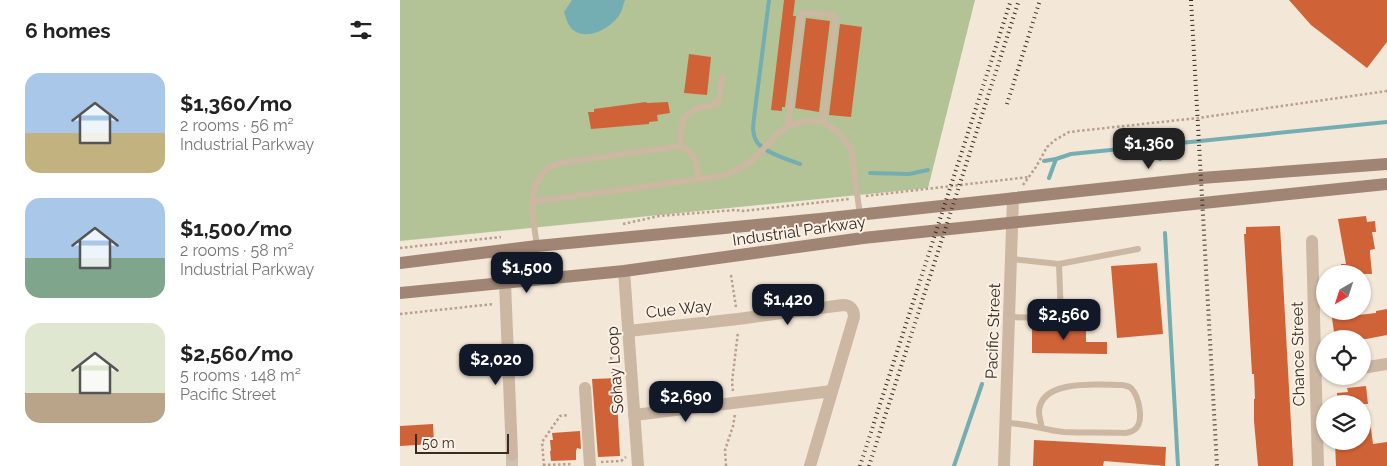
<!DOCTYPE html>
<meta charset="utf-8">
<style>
:root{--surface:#fff;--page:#f6f6f6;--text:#222;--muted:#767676;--accent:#111827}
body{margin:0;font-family:Raleway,sans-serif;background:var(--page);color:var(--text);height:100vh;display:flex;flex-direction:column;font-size:19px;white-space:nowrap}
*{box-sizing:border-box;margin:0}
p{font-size:16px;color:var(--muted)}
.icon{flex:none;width:28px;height:28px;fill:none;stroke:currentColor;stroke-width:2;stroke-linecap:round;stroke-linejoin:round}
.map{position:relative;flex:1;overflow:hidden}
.drawer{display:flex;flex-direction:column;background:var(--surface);width:400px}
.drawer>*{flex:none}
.needle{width:32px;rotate:219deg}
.fabs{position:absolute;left:916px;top:265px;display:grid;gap:10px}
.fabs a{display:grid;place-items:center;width:55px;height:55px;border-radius:50%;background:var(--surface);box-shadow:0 1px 4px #0004;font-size:25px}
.scale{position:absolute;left:15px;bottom:12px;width:94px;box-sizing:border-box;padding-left:5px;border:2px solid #362b25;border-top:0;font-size:14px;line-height:18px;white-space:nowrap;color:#362b25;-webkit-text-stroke:4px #fbf1e4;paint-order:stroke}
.price{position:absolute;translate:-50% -42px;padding:0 11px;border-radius:10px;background:var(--accent);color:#fff;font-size:16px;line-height:32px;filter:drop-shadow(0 1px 2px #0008)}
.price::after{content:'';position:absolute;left:50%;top:30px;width:15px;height:11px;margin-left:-8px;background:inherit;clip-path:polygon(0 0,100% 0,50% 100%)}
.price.selected{background:#222;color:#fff}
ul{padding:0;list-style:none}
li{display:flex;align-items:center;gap:15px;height:125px;padding:0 25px}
li span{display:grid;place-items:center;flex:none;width:140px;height:100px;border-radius:15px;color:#555}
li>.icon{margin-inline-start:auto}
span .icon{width:60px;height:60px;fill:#fffc;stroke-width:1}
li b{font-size:21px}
h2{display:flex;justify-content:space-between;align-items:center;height:60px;padding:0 25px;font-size:21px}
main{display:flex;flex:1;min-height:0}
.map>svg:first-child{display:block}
</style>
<main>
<section class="drawer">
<h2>6 homes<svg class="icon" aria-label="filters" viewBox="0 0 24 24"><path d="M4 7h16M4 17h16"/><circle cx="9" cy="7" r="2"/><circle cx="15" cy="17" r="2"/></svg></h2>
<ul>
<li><span style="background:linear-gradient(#a9c7e8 60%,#c2b280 0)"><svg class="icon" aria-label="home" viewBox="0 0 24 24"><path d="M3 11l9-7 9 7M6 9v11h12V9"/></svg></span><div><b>$1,360/mo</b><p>2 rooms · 56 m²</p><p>Industrial Parkway</p></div></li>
<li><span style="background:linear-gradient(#a9c7e8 60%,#7fa58c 0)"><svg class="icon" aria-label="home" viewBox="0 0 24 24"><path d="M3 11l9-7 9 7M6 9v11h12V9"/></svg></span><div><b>$1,500/mo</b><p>2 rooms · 58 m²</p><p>Industrial Parkway</p></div></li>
<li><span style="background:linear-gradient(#dfe7d0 70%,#b9a48a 0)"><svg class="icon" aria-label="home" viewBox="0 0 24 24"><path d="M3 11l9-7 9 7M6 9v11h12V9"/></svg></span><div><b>$2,560/mo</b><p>5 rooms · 148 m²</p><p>Pacific Street</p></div></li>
</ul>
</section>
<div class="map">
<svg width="987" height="466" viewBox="0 0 987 466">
<rect width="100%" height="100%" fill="#f3e7d7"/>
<path fill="#b3c396" d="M0 0H575L528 188 0 241Z"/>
<path fill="#74aeb2" d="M172 0H225C223 4 223 8 221 12 214 26 189 42 173 30 168 26 166 18 164 12Z"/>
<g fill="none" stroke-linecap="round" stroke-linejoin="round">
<g stroke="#74aeb2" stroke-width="4">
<path d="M369 0 354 118C353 126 352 135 357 142 363 152 389 160 400 164"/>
<path d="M760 159 763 145"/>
<path d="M644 161 656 159"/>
<path d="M470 173 509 174 528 170"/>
<path d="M649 178 656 159 671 154 987 122"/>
<path d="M765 233 778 466"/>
<path d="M554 466 582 384"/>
</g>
</g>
<g fill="#d06238">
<path d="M384 0H395L393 16H396L385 107H382V111L371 110Z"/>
<path d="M889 0H987V42L967 68 911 25Z"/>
<path d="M406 18 430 21 419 112 395 108Z"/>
<path d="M440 24 462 27 451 117 429 115Z"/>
<path d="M289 54 311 57 307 95 284 93Z"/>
<path d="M246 102 247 103 268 102 270 113 257 115 258 121 249 122V124L191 129 188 112H194V109Z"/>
<path d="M966 216 967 222 975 221 976 232H972L975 249 970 250V253L972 274H942L941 264H946L938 219Z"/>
<path d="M880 226 893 460V466H858L854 421V399H855L854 374H852L844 234H846V227Z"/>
<path d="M757 263 763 334 717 338 711 266Z"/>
<path d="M987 309V335L966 339H935L931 311H949L950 316 976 313V311Z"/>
<path d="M632 325 686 326V342H707V354L632 353Z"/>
<path d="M219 378 220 393H219V400H217L220 456 198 457 192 379Z"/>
<path d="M966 386 968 404H938L937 393 948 392 947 388Z"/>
<path d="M962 414H969L973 444 987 442V466H936L935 442 962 441Z"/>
<path d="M33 424 34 444 0 446V426Z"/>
<path d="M180 431 181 449 177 448 176 451V460L151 461 150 451H151L150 440H153L152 433Z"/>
<path d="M634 440 766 447 765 466 704 461 703 466H633Z"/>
</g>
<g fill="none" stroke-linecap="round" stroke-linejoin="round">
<path stroke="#cdc1b3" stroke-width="12" stroke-dasharray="12 6" stroke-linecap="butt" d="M112 455V466"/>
<g stroke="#b8a08c" stroke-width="2.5" stroke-dasharray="2.5 2.5" stroke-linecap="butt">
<path d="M623 185 636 167 647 147 655 140 669 132 798 118 987 91"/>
<path d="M466 196 629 177"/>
<path d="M223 224 259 216 335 210 343 211 449 199"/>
<path d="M0 248 101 237"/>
<path d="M331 275 336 307"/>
<path d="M0 314 94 304"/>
<path d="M216 338H210L212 372H220"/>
<path d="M333 391 332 382 338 332"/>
<path d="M201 462 221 461 226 457"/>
<path d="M143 465 173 464"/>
<path d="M144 466 142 442 160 416 168 415"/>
<path d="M326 466 325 450 333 426 335 414"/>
</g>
<g stroke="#ccb7a2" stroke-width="6">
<path d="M388 126 402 12 436 16 423 122"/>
<path d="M280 146C281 126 279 113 302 107 307 106 313 106 318 104L323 76"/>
<path d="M132 202 322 176 337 170 354 159 378 133 388 126 408 120 423 122 438 132 451 149 460 215"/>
<path d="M137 246C134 222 125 190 146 170 149 167 155 165 160 163L280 146C296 153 296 161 299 178"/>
<path d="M611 259 659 264 738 249"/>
<path d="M609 317 661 318 659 264"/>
<path d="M606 423C627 423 643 430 664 432 684 433 705 432 726 433 729 432 732 432 734 430 745 423 739 396 731 388 729 386 726 386 723 385 700 385 640 378 639 412 639 417 641 423 642 428"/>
</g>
<g stroke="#ccb7a2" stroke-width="12">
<path d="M912 241 918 466"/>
<path d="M224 271 238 466"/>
<path d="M105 283 112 455"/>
<path d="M228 331 338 319 443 305C450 305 454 309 454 317L410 466"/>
<path d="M962 368 987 364"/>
<path d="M185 388 190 466"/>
<path d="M234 415 432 391"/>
<path d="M604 466 613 198"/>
</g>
<g stroke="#a08574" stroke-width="12">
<path d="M0 263 137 246 420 219 801 178 987 164"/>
<path d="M0 293 224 271 463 238 987 184"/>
</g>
<g stroke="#362b25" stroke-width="4" stroke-dasharray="1 4" stroke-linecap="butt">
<path d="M791 0 817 466"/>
<path d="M607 104 640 0"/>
<path d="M460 466 611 0"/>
<path d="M469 466 619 0"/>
</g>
</g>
<g text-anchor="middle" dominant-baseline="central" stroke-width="4" stroke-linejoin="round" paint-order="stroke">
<g font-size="16" fill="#362b25" stroke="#fbf1e4">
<text transform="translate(399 231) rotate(-8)">Industrial Parkway</text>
<text transform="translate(279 309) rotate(-6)">Cue Way</text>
<text transform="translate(593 331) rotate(-88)">Pacific Street</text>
<text transform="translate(898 354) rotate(-91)">Chance Street</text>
<text transform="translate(215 370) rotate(-94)">Sohay Loop</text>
</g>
</g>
</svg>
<div class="fabs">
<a><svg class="needle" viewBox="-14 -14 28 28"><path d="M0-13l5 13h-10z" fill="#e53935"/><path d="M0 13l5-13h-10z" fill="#767676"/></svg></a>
<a><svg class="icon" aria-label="locate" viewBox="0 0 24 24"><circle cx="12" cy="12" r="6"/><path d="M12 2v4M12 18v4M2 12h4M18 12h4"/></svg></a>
<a><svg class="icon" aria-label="layers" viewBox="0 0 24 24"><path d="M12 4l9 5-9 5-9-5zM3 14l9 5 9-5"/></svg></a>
</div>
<div class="scale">50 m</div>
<b class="price selected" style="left:749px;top:170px">$1,360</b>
<b class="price" style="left:127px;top:294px">$1,500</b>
<b class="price" style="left:388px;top:326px">$1,420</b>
<b class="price" style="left:664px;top:341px">$2,560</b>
<b class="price" style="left:96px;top:386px">$2,020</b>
<b class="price" style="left:286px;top:423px">$2,690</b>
</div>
</main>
